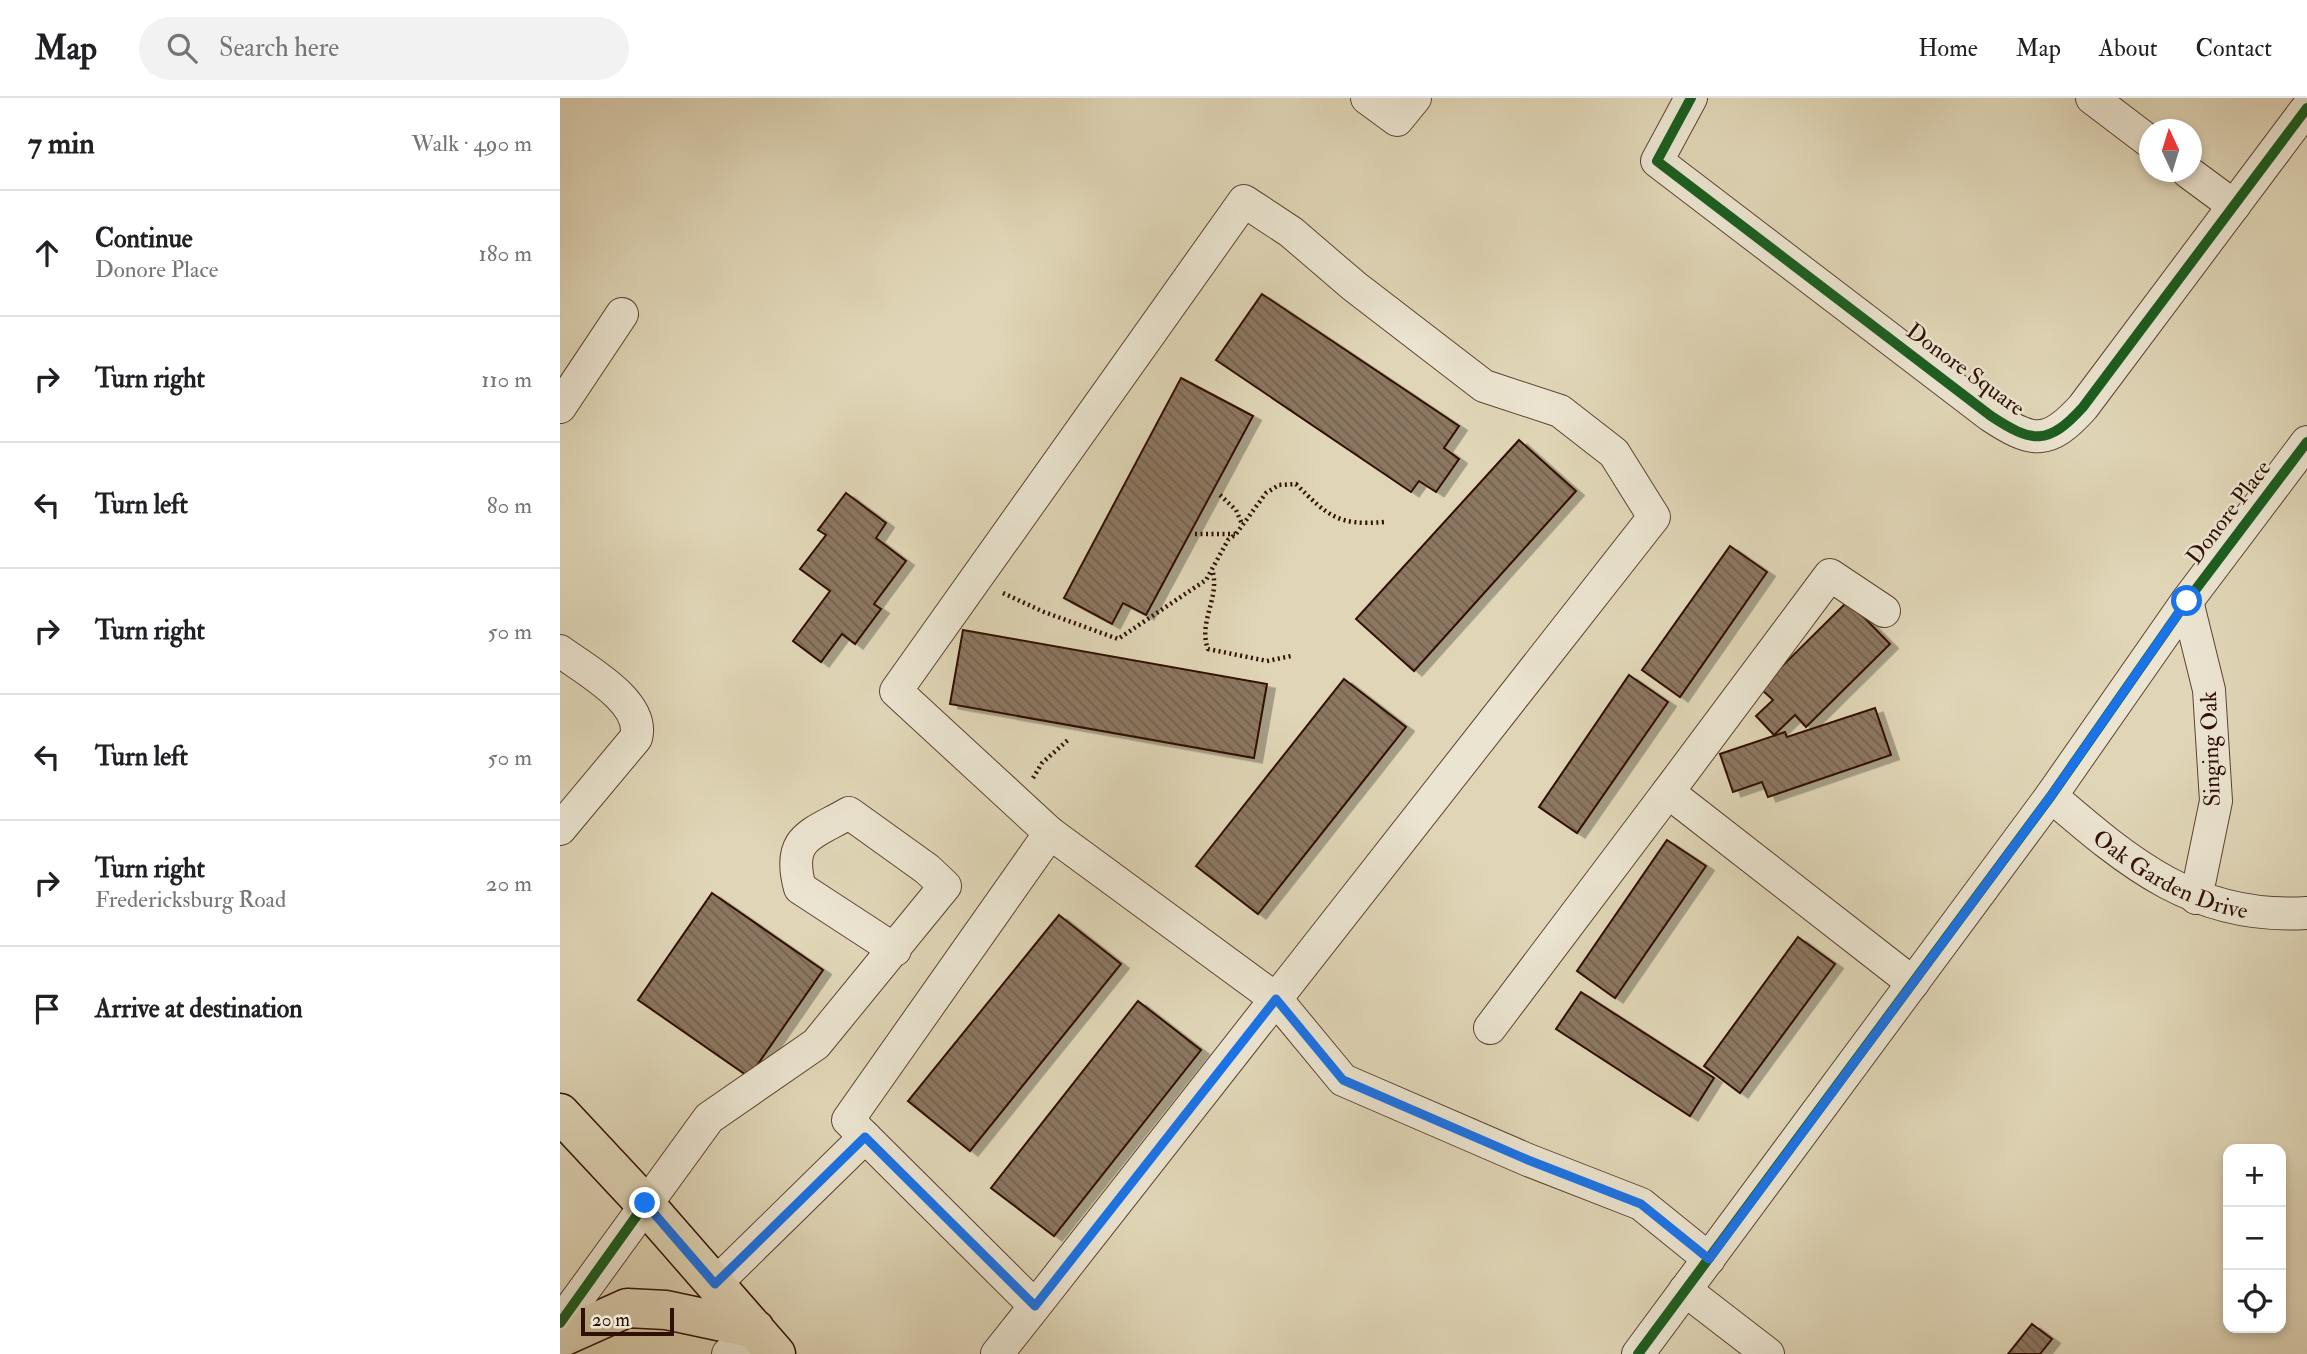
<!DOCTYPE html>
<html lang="en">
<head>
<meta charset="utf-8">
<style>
  body { margin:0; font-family:"IM FELL Double Pica",serif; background:#f2f2f2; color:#202124 }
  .controls { position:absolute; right:21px; bottom:21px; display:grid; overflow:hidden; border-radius:14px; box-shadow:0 4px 10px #0003 }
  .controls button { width:63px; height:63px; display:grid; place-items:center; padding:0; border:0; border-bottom:2px solid #e0e0e0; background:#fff; color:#202124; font:35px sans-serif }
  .compass { position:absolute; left:1579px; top:21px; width:63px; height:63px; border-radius:50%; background:#fff; box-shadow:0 4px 10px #0003; rotate:356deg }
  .scale { position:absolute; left:21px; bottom:18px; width:93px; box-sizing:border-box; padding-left:7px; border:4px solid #311004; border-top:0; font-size:19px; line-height:24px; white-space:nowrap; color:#311004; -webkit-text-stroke:5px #ebe4d0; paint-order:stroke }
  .stop { position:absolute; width:21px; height:21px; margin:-16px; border:5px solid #1a73e8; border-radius:50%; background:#fff }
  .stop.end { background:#1a73e8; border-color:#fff; box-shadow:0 2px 7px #0008 }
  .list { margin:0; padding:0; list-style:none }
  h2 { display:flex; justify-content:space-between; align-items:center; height:91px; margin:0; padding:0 28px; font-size:30px }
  h2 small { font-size:23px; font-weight:400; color:#757577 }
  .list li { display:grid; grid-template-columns:46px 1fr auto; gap:21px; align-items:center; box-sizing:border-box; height:126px; padding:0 28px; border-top:2px solid #e0e0e0 }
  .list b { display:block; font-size:26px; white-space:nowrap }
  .list p { margin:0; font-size:23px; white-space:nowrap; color:#757577 }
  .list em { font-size:23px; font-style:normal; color:#757577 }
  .icon { flex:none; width:38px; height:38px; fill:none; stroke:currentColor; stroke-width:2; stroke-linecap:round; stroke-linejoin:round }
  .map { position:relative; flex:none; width:1747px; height:1256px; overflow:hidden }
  header { display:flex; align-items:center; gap:42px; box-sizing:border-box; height:98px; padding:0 35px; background:#fff; border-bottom:2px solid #e0e0e0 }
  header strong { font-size:33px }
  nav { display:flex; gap:38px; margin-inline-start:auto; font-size:24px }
  .search { width:490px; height:63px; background:#f2f2f2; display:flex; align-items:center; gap:18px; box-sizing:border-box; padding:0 24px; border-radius:38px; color:#757577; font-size:26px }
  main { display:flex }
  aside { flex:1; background:#fff }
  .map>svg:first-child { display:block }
</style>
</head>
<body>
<header>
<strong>Map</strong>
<div class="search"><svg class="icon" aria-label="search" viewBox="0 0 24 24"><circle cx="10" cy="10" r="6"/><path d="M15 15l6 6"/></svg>Search here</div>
<nav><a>Home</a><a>Map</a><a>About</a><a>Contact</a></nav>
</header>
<main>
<aside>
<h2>7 min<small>Walk · 490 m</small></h2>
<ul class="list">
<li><svg class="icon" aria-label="ahead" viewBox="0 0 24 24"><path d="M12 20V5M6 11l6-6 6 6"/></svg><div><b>Continue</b><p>Donore Place</p></div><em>180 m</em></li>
<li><svg class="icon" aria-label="right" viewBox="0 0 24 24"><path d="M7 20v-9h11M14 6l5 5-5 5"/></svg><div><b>Turn right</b></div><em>110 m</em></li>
<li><svg class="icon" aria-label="left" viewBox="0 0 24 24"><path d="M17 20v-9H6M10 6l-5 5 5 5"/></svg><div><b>Turn left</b></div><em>80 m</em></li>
<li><svg class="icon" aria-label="right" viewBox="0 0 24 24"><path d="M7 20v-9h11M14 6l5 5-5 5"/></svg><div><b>Turn right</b></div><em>50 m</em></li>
<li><svg class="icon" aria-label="left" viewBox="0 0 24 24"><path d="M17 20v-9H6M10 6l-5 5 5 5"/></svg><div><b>Turn left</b></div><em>50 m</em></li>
<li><svg class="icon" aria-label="right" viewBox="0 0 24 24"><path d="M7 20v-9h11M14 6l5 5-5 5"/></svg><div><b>Turn right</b><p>Fredericksburg Road</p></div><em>20 m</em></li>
<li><svg class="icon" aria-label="arrive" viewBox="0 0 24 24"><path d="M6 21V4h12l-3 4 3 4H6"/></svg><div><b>Arrive at destination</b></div></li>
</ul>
</aside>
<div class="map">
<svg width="1747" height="1256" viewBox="0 0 1747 1256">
  <defs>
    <pattern id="building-back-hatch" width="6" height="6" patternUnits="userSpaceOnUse" patternTransform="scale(1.75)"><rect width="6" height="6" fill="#8c7761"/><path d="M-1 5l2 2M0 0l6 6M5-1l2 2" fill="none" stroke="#73604e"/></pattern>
    <filter id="shadow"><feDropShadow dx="8" dy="4.5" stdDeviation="0" flood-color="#0004"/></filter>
  </defs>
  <rect width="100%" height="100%" fill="#e0d6b7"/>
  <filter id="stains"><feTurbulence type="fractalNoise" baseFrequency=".00286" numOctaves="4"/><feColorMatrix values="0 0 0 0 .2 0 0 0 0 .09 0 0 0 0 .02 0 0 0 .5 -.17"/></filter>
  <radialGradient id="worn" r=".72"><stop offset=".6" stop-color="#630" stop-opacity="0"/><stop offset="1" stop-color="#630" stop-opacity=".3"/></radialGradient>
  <path fill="url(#building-back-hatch)" stroke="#311004" stroke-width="2" filter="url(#shadow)" d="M702,196L899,328L884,350L899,361L876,394L859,383L851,394L656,262Z
    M621,280L693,318L586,517L563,505L552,526L504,500Z
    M959,342L1016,393L854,573L796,521Z
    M286,395L326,425L316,440L346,463L314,506L321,511L295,546L282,536L261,564L233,543L270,493L240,471L266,437L258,432Z
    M1170,448L1207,474L1120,599L1082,572Z
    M1288,503L1330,546L1246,629L1235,617L1214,637L1196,618L1213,602L1200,590Z
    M403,532L707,586L694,660L390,606Z
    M1069,577L1108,604L1017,735L979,709Z
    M784,581L846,629L698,816L636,768Z
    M1315,610L1331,657L1208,699L1202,684L1173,694L1160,656L1225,634L1227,639Z
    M1107,742L1146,768L1055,900L1017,873Z
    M152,795L263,872L189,979L78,902Z
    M499,817L561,866L410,1053L348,1003Z
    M1238,839L1275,866L1180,995L1144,968Z
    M1021,894L1154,980L1130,1018L996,931Z
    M578,903L641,952L494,1138L431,1090Z
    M1472,1226L1492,1241L1480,1256H1448Z"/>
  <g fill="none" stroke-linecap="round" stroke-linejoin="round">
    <g stroke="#5d4231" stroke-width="34">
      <g id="minor">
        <path d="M807,0L837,22L855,0"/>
        <path d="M1131,0L1097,63L1431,318C1472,345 1488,348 1523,309L1747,10"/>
        <path d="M1532,0L1590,44"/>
        <path d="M1628,74L1674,108"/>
        <path d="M0,309L62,216"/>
        <path d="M1627,503L1649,592L1656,703L1636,800"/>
        <path d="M1324,513L1270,477L1108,694L1353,885"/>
        <path d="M0,553C24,571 86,604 76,640L0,731"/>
        <path id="s1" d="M1491,698C1570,766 1636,822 1747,815"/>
        <path d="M490,735L716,901L783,982L968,1062L1081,1106L1149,1161"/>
        <path d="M930,930L1108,694"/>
        <path d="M155,1186L305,1039"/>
        <path d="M1125,1192L1208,1256"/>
        <path d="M0,1225L149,1020L256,946L385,788L367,771L289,715C251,737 226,739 240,790L335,852"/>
        <path d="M168,1256L195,1231"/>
        <path d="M437,1256L475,1208L1094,419L1054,355L1000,313L924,288L794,188L731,134L684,103L336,593L490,735L288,1022L475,1208"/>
        <path d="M1078,1256L1491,698L1627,503L1747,344"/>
      </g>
    </g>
    <g stroke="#311004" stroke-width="41">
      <path id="major" d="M0,1015L85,1106L216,1256
        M0,1240L67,1210L106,1212L195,1231"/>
    </g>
    <path stroke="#311004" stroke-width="4.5" stroke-dasharray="2 3.5" stroke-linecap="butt" d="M660,397L676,412L682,426
      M635,436H675
      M653,475C659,501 638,525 648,551L707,563L731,558
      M443,495L484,514L558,541L646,482L668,442L676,436L706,395L719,387L736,386C768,418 778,428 824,424
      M473,680L482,665L509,641"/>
    <use href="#minor" stroke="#ebe4d0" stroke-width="32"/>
    <use href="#major" stroke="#e0d6b7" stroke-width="38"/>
    <g stroke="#ebe4d0" stroke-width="15">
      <path id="cycleway" d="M1131,0L1097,63L1431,318C1472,345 1488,348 1523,309L1747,10
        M0,1225L85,1106
        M1078,1256L1491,698L1627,503L1747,344"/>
    </g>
    <use href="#cycleway" stroke="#1b5e20" stroke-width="10"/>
  </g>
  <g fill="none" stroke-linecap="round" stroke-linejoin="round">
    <path stroke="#1a73e8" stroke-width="9" d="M85,1105L155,1186L305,1039L475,1208L716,901L783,982L968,1062L1081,1106L1149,1161L1491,698L1627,503"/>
  </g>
  <g text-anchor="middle" stroke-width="5" stroke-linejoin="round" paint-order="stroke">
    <g font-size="23" fill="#311004" stroke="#ebe4d0">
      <text transform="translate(1406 271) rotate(36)" y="8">Donore Square</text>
      <text transform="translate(1668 414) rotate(-53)" y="8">Donore Place</text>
      <text transform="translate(1650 651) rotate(-92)" y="8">Singing Oak</text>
      <text dy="8" stroke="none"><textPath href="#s1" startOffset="145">Oak Garden Drive</textPath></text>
    </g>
  </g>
  <rect width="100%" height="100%" filter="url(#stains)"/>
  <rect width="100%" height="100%" fill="url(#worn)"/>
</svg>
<div class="controls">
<button>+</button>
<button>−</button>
<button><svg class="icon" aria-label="locate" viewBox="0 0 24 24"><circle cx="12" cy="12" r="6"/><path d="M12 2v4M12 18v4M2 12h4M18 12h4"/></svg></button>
</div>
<svg class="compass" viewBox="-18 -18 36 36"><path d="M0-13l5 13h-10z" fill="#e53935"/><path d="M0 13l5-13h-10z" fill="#757577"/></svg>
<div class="scale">20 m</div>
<div class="stop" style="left:1627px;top:503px"></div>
<div class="stop end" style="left:85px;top:1105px"></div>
</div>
</main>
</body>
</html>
